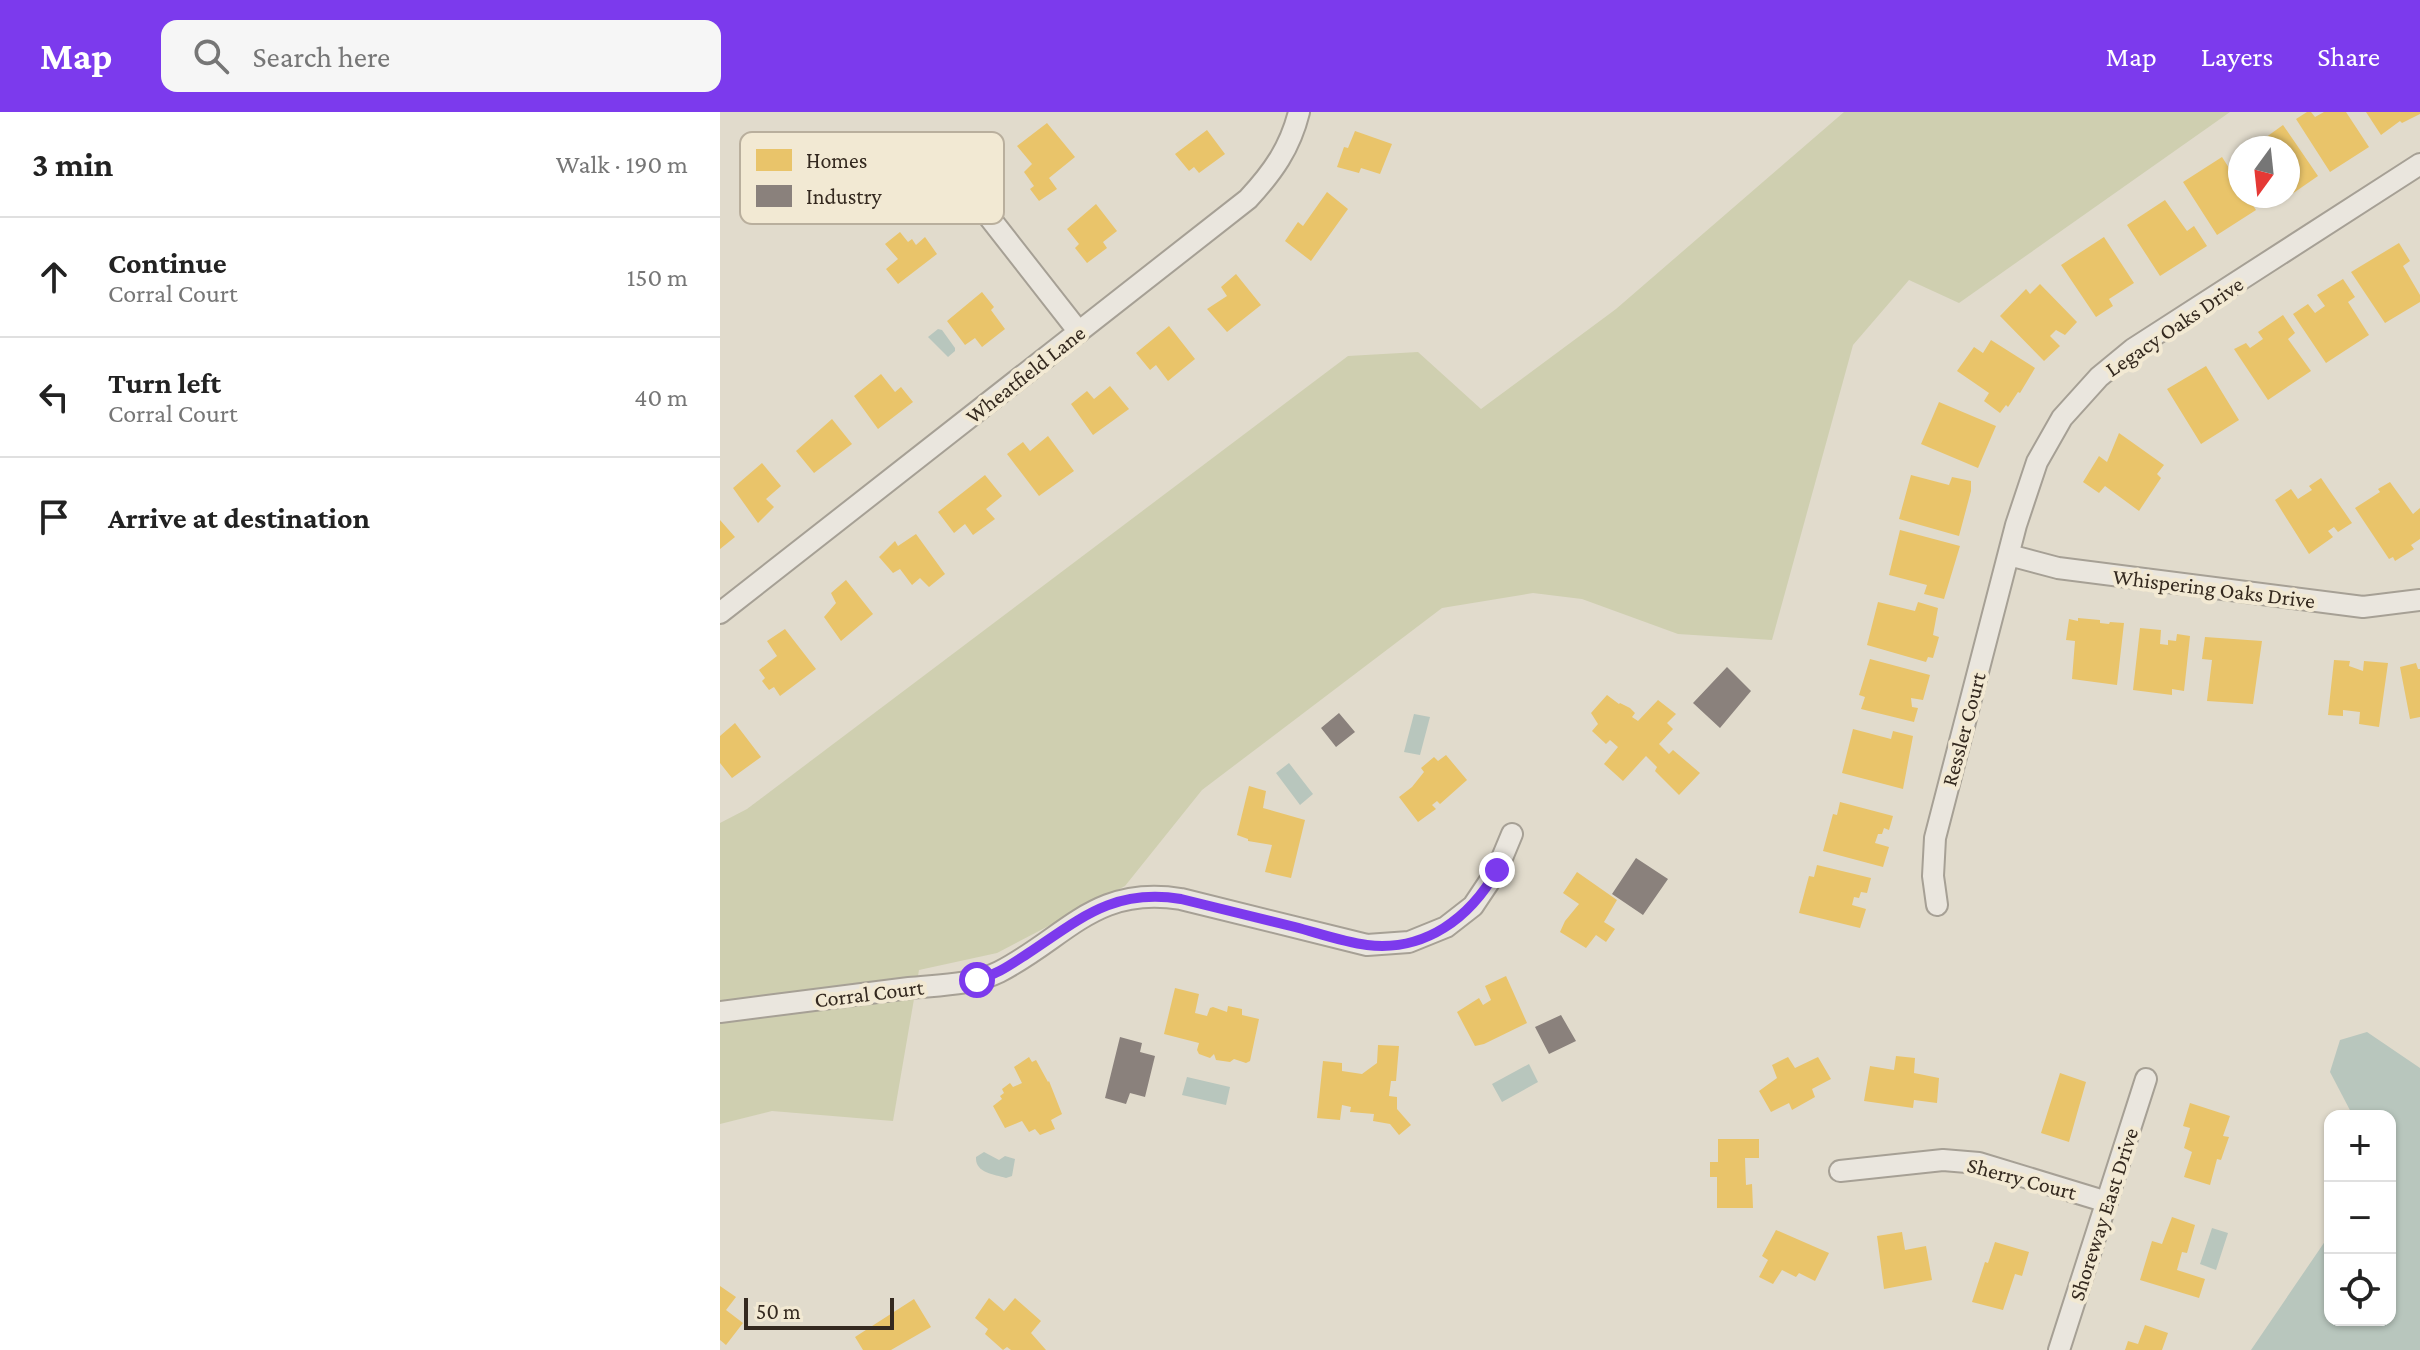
<!DOCTYPE html>
<html lang="en">
<head>
<meta charset="utf-8">
<style>
  body { margin:0; font-family:"Crimson Pro",serif; background:#f6f6f6; color:#222 }
  .controls { position:absolute; right:24px; bottom:24px; display:grid; overflow:hidden; border-radius:16px; box-shadow:0 2px 6px #0004 }
  .controls button { width:72px; height:72px; display:grid; place-items:center; padding:0; border:0; border-bottom:2px solid #e0e0e0; background:#fff; color:#222; font:40px sans-serif }
  .compass { position:absolute; left:1508px; top:24px; width:72px; height:72px; border-radius:50%; background:#fff; box-shadow:0 2px 6px #0004; rotate:195deg }
  .scale { position:absolute; left:24px; bottom:20px; width:150px; box-sizing:border-box; padding-left:8px; border:4px solid #34291f; border-top:0; font-size:22px; line-height:28px; white-space:nowrap; color:#34291f; -webkit-text-stroke:6px #f2e9d3; paint-order:stroke }
  .stop { position:absolute; width:24px; height:24px; margin:-18px; border:6px solid #7c3aed; border-radius:50%; background:#fff }
  .stop.end { background:#7c3aed; border-color:#fff; box-shadow:0 2px 8px #0008 }
  .list { margin:0; padding:0; list-style:none }
  h2 { display:flex; justify-content:space-between; align-items:center; height:104px; margin:0; padding:0 32px; font-size:34px }
  h2 small { font-size:26px; font-weight:400; color:#767676 }
  .list li { display:grid; grid-template-columns:52px 1fr auto; gap:24px; align-items:center; box-sizing:border-box; height:120px; padding:0 32px; border-top:2px solid #e0e0e0 }
  .list b { display:block; font-size:30px; white-space:nowrap }
  .list p { margin:0; font-size:26px; white-space:nowrap; color:#767676 }
  .list em { font-size:26px; font-style:normal; color:#767676 }
  .icon { flex:none; width:44px; height:44px; fill:none; stroke:currentColor; stroke-width:2; stroke-linecap:round; stroke-linejoin:round }
  .map { position:relative; flex:none; width:1700px; height:1238px; overflow:hidden }
  header { display:flex; align-items:center; gap:48px; box-sizing:border-box; height:112px; padding:0 40px; background:#7c3aed; color:#fff }
  header strong { font-size:38px }
  nav { display:flex; gap:44px; margin-inline-start:auto; font-size:28px }
  .search { width:560px; height:72px; background:#f6f6f6; display:flex; align-items:center; gap:20px; box-sizing:border-box; padding:0 28px; border-radius:16px; color:#767676; font-size:30px }
  main { display:flex }
  aside { flex:1; background:#fff }
  .map>svg:first-child { display:block }
</style>
</head>
<body>
<header>
<strong>Map</strong>
<div class="search"><svg class="icon" aria-label="search" viewBox="0 0 24 24"><circle cx="10" cy="10" r="6"/><path d="M15 15l6 6"/></svg>Search here</div>
<nav><a>Map</a><a>Layers</a><a>Share</a></nav>
</header>
<main>
<aside>
<h2>3 min<small>Walk · 190 m</small></h2>
<ul class="list">
<li><svg class="icon" aria-label="ahead" viewBox="0 0 24 24"><path d="M12 20V5M6 11l6-6 6 6"/></svg><div><b>Continue</b><p>Corral Court</p></div><em>150 m</em></li>
<li><svg class="icon" aria-label="left" viewBox="0 0 24 24"><path d="M17 20v-9H6M10 6l-5 5 5 5"/></svg><div><b>Turn left</b><p>Corral Court</p></div><em>40 m</em></li>
<li><svg class="icon" aria-label="arrive" viewBox="0 0 24 24"><path d="M6 21V4h12l-3 4 3 4H6"/></svg><div><b>Arrive at destination</b></div></li>
</ul>
</aside>
<div class="map">
<svg width="1700" height="1238" viewBox="0 0 1700 1238">
  <rect width="100%" height="100%" fill="#e1dbcc"/>
  <path fill="#cfcfb0" d="M1124,0H1510L1239,191L1189,168L1133,233L1052,528L958,522L862,487L813,481L722,496L482,678L405,774L277,841L199,858L173,1009L52,999L0,1012V711L27,697L628,244L698,240L761,297L896,197Z"/>
  <path fill="#b8c6bd" d="M218,217L222,218L235,236V239L228,245L208,225Z
    M694,602L710,605L700,643L684,640Z
    M569,651L593,682L580,693L556,661Z
    M1647,920L1700,956V1238H1531L1610,1122V1208H1670V1004H1633L1610,960L1620,928Z
    M809,952L818,970L782,990L772,972Z
    M467,965L510,975L506,993L462,983Z
    M264,1040L279,1048L285,1044L295,1047L292,1064L286,1066C274,1062 255,1061 256,1045Z
    M1492,1116L1508,1121L1496,1158L1480,1152Z"/>
  <path fill="#e9c46a" d="M1587,0H1591L1595,5L1604,0H1626L1649,35L1610,60L1576,7Z
    M1646,0H1700V2L1682,11L1680,9L1661,23Z
    M327,11L355,45L329,66L337,77L319,89L310,77L314,74L304,60L312,52L297,34Z
    M1563,13L1598,64L1572,82L1568,80V36H1531Z
    M487,18L505,42L479,61L474,55L469,59L455,42Z
    M635,19L672,32L660,62L641,56L639,61L617,55L624,35L628,36Z
    M1502,45L1520,73V84H1527L1536,98L1497,123L1463,70Z
    M607,80L628,97L591,149L565,129L578,110L583,114Z
    M1445,88L1467,119L1474,114L1487,134L1440,164L1407,113Z
    M376,92L397,119L383,130L387,136L367,151L355,136L359,132L347,117Z
    M180,120L188,130L192,127L196,133L205,125L217,142L178,172L166,157L178,147L165,132Z
    M1384,125L1414,171L1389,187L1393,194L1376,205L1341,153Z
    M1679,131L1690,149L1683,154L1700,183V190L1665,211L1631,160Z
    M516,162L541,193L507,220L487,197L507,184L501,175Z
    M1623,167L1635,185L1628,190L1649,223L1606,251L1573,202L1588,192L1595,201L1605,194L1597,183Z
    M1320,172L1357,210L1345,223L1336,218L1330,224L1340,234L1324,249L1280,204L1306,177L1310,182Z
    M262,180L274,195L271,198L285,217L262,235L255,226L245,233L227,209Z
    M1563,203L1575,221L1568,227L1591,259L1548,288L1514,237L1526,231L1530,236L1543,227L1538,220Z
    M449,214L475,247L448,269L436,253L430,258L416,241Z
    M1271,228L1315,256L1300,281L1298,280L1288,295L1286,293L1280,301L1264,289L1269,281L1237,259L1254,235L1263,241Z
    M1486,254L1519,308L1481,332L1447,277Z
    M161,262L175,280L181,275L193,290L158,317L134,284Z
    M390,274L409,297L373,323L351,292L367,279L374,287Z
    M1219,290L1276,314L1258,356L1201,332Z
    M112,307L132,332L94,361L76,339Z
    M1399,321L1444,353L1437,362L1441,366L1419,399L1385,374L1379,381L1363,370L1379,344L1387,350Z
    M328,324L354,359L319,384L287,342L303,330L310,339Z
    M42,351L61,374L46,387L54,395L38,411L13,376Z
    M265,363L282,384L266,397L275,407L253,423L245,412L234,421L218,400Z
    M1191,363L1229,373L1232,365L1251,369V379L1239,424L1179,407Z
    M1601,366L1632,411L1618,420L1614,415L1608,419L1613,425L1589,442L1555,388L1571,377L1578,387L1592,378L1589,374Z
    M1670,370L1693,402L1700,396V427L1691,433L1694,437L1675,449L1673,445L1669,447L1635,396L1660,380L1658,377Z
    M0,408L15,425L0,437Z
    M1180,418L1240,434L1224,487L1204,482L1207,473L1169,463Z
    M196,422L225,462L209,475L200,466L192,473L180,457L173,461L159,445L175,429L178,434Z
    M126,468L153,502L121,529L104,505L116,491L111,481Z
    M1158,490L1195,499L1198,490L1218,496L1213,523L1219,525L1213,546L1208,545L1206,550L1147,533Z
    M1358,506L1380,508V511L1389,512L1390,510L1404,511L1397,573L1352,567L1355,529L1346,528L1349,507L1358,509Z
    M1420,516L1441,518L1440,532L1448,533V528L1456,529L1457,522L1470,524L1464,579L1452,577V583L1413,578Z
    M65,517L96,557L60,584L54,575L49,578L42,569L45,566L39,558L57,544L47,529Z
    M1485,525L1542,529L1533,592L1487,589L1492,548L1482,547Z
    M1150,547L1210,563L1203,588L1191,586L1192,595L1198,596L1194,610L1141,597L1145,585L1139,583Z
    M1614,548L1630,549L1629,554L1643,559L1644,549L1668,551L1659,615L1639,612L1640,600L1623,598V604L1608,603Z
    M1696,551L1698,557H1700V605L1690,607L1680,555Z
    M887,583L899,592L900,591L910,596L915,601L912,605L918,609L938,588L956,602L947,611L953,617L939,632L949,642L953,638L980,661L959,683L935,659L937,655L926,644L903,669L884,652L898,635L890,628L886,632L872,619L878,612L871,601Z
    M15,611L41,645L12,666L0,651V624Z
    M1133,617L1171,627L1173,619L1193,624L1183,677L1122,661Z
    M726,643L747,668L720,692L717,689L712,693L716,697L698,710L679,685L692,675L704,660L701,656L714,645L718,649Z
    M529,674L546,679L543,696L585,708L571,766L545,760L552,733L528,729V727L517,723Z
    M1120,690L1173,704L1169,718L1164,716L1162,722H1158L1155,731L1169,735L1163,755L1103,739L1113,702L1117,703Z
    M1097,753L1151,766L1147,781L1141,780L1139,786L1134,785L1132,793L1146,797L1140,816L1079,801L1089,764L1094,765Z
    M857,760L897,788L884,810L895,817L886,830L876,823L866,836L840,820L845,809L859,792L843,781Z
    M786,864L807,911L764,932L755,934L737,900L759,886L763,893L771,888L765,874Z
    M455,876L479,882L475,901L487,904L490,896L493,895L507,900L508,894L522,897V903L539,907L530,949L526,951L514,947L510,950L496,948L494,942L490,946L479,942L477,938L479,931L444,922Z
    M658,933L679,934L676,969H671L669,984L677,985V997L691,1013L679,1023L670,1012L653,1009L654,1002L630,1000L631,995L622,993L620,1008L597,1006L603,949L622,951V959L642,962L657,951Z
    M1176,944L1195,946L1194,961L1219,966L1217,991L1194,988L1193,996L1144,989L1150,954L1174,958Z
    M309,945L312,950L316,948L328,970L329,969L342,1002L331,1008L335,1017L320,1023L315,1017L309,1020L302,1009L285,1016L273,994L282,987L280,984L284,981L282,977L290,971L293,975L302,971L294,955Z
    M1068,945L1075,956L1098,945L1111,967L1092,977L1095,985L1072,998L1069,991L1051,1000L1039,979L1057,966L1052,953Z
    M1340,961L1366,970L1349,1030L1321,1021Z
    M1470,991L1510,1004L1503,1024L1509,1025L1501,1048L1497,1047L1490,1073L1464,1065L1472,1040L1464,1036L1470,1016L1463,1014Z
    M998,1027H1039V1046H1025L1026,1073L1032,1072L1033,1096H997V1065H990V1050H998Z
    M1452,1105L1475,1113L1467,1141L1462,1140L1457,1158L1485,1167L1479,1186L1420,1168L1432,1129L1442,1132Z
    M1056,1118L1109,1141L1095,1169L1079,1161L1076,1165L1062,1158L1053,1172L1039,1165L1048,1148L1042,1144Z
    M1182,1120L1185,1138L1206,1134L1212,1168L1164,1177L1157,1124Z
    M1275,1130L1309,1140L1302,1164L1295,1162L1283,1198L1252,1190L1265,1150L1268,1151Z
    M0,1174L16,1185L6,1198L23,1211L6,1233L0,1228Z
    M269,1186L284,1199L295,1186L321,1209L311,1221L326,1238H291L287,1235L283,1238L265,1222L268,1217L255,1206Z
    M194,1187L211,1215L171,1238H143L135,1225Z
    M1425,1213L1448,1221L1442,1238H1405L1408,1229L1418,1232Z"/>
  <path fill="#8a817c" d="M1007,555L1031,579L1000,616L973,591Z
    M619,601L635,620L616,635L601,616Z
    M916,746L948,767L923,803L892,782Z
    M841,903L856,929L829,942L815,915Z
    M400,925L422,931L420,940L435,944L425,985L410,981L406,992L385,986Z"/>
  <g fill="none" stroke-linecap="round" stroke-linejoin="round">
    <g stroke="#a6a095" stroke-width="24">
      <path id="street" d="M226,50L359,220
        M1289,443L1338,456L1643,495L1700,488
        M0,501L528,87C553,60 570,36 579,0
        M1217,793L1213,764L1215,726L1296,413L1317,350L1342,306L1379,265L1413,237L1700,52
        M0,900C63,892 126,884 189,876C218,873 253,873 279,860C347,825 375,773 461,787L647,833L689,830L726,815L753,794L777,758L792,722
        M1120,1059L1223,1048L1259,1051L1387,1090
        M1339,1238L1426,967"/>
    </g>
    <use href="#street" stroke="#eae6de" stroke-width="20"/>
  </g>
  <g fill="none" stroke-linecap="round" stroke-linejoin="round">
    <path stroke="#7c3aed" stroke-width="10" d="M257,868C276,863 290,853 307,842C360,807 393,776 461,787C499,796 537,806 575,815C598,821 623,830 647,833C705,840 750,806 777,758"/>
  </g>
  <g text-anchor="middle" stroke-width="8" stroke-linejoin="round" paint-order="stroke">
    <g font-size="22" fill="#34291f" stroke="#f2e9d3">
      <text transform="translate(1454 214) rotate(-34)" y="8">Legacy Oaks Drive</text>
      <text transform="translate(305 262) rotate(-38)" y="8">Wheatfield Lane</text>
      <text transform="translate(1494 476) rotate(7)" y="8">Whispering Oaks Drive</text>
      <text transform="translate(1243 617) rotate(-75)" y="8">Ressler Court</text>
      <text transform="translate(149 881) rotate(-7)" y="8">Corral Court</text>
      <text transform="translate(1302 1066) rotate(15)" y="8">Sherry Court</text>
      <text transform="translate(1383 1102) rotate(-72)" y="8">Shoreway East Drive</text>
    </g>
  </g>
  <rect x="20" y="20" width="264" height="92" rx="12" fill="#f2e9d3" stroke="#b9af9d" stroke-width="2"/>
  <rect x="36" y="37" width="36" height="22" fill="#e9c46a"/>
  <rect x="36" y="73" width="36" height="22" fill="#8a817c"/>
  <g font-size="22" fill="#34291f">
    <text x="86" y="56">Homes</text>
    <text x="86" y="92">Industry</text>
  </g>
</svg>
<div class="controls">
<button>+</button>
<button>−</button>
<button><svg class="icon" aria-label="locate" viewBox="0 0 24 24"><circle cx="12" cy="12" r="6"/><path d="M12 2v4M12 18v4M2 12h4M18 12h4"/></svg></button>
</div>
<svg class="compass" viewBox="-18 -18 36 36"><path d="M0-13l5 13h-10z" fill="#e53935"/><path d="M0 13l5-13h-10z" fill="#767676"/></svg>
<div class="scale">50 m</div>
<div class="stop" style="left:257px;top:868px"></div>
<div class="stop end" style="left:777px;top:758px"></div>
</div>
</main>
</body>
</html>
